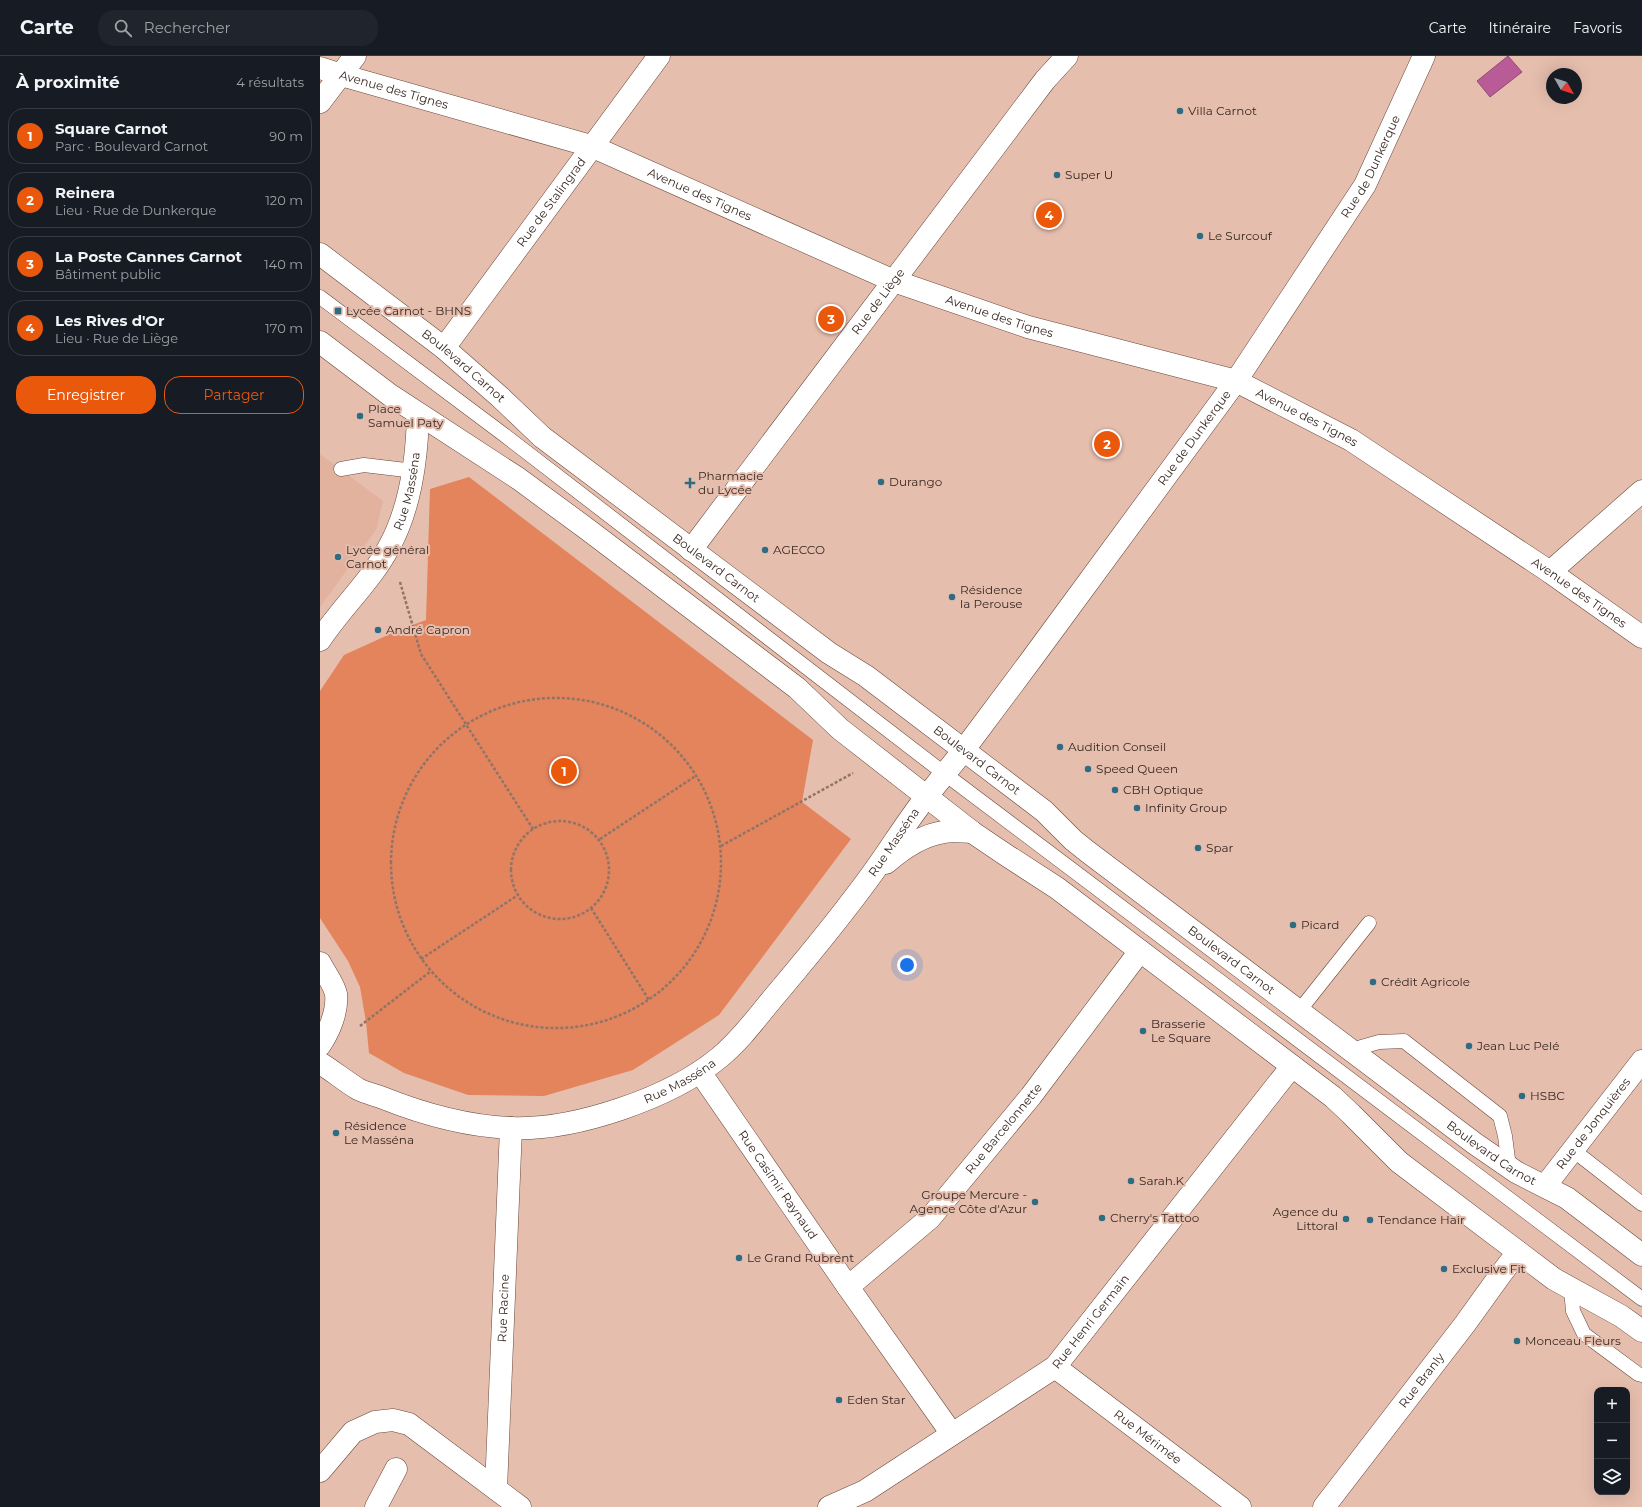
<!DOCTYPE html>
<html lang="fr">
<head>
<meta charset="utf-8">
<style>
  body { margin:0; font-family:Montserrat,sans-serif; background:#20242c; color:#f1f3f6 }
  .controls { position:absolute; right:12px; bottom:12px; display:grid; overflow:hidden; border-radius:8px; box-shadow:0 4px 16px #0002 }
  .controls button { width:36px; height:36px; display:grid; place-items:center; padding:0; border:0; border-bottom:1px solid #363941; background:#171b24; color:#f1f3f6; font:20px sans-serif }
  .compass { position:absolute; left:1226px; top:12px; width:36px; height:36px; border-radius:50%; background:#171b24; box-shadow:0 4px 16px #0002; rotate:129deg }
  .you { position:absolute; left:587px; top:909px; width:14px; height:14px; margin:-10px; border:3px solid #fff; border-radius:50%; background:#1a73e8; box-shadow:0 0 0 6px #1a73e833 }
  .badge { display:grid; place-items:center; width:26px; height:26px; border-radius:50%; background:#ea580c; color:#fff; font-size:13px; font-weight:700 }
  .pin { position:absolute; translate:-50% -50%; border:2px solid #fff; box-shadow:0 1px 4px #0006 }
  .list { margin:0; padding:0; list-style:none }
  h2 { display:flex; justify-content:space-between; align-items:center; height:52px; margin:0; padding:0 16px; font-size:17px }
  h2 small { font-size:13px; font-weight:400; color:#9ea1a6 }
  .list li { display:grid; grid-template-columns:26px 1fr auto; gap:12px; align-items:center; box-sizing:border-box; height:56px; margin:0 8px 8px; padding:0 8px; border:1px solid #363941; border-radius:16px }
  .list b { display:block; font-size:15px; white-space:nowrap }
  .list p { margin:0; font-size:13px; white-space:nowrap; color:#9ea1a6 }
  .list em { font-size:13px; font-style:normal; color:#9ea1a6 }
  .actions { display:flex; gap:8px; padding:12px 16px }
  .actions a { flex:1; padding:9px 0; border:1px solid #ea580c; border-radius:16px; text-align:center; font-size:14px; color:#ea580c }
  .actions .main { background:#ea580c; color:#fff }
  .icon { flex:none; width:22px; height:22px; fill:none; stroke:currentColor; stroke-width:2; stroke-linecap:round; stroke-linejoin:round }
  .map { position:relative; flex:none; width:1322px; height:1451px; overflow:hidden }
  header { display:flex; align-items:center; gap:24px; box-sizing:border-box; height:56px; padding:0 20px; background:#171b24; border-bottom:1px solid #363941 }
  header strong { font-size:19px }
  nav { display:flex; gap:22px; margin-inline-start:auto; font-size:14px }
  .search { width:280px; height:36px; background:#20242c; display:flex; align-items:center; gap:10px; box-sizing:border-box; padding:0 14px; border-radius:16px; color:#9ea1a6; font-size:15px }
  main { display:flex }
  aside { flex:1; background:#171b24 }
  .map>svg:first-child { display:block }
</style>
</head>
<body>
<header>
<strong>Carte</strong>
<div class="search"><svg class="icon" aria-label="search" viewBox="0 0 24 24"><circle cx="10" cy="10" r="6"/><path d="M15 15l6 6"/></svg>Rechercher</div>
<nav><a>Carte</a><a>Itinéraire</a><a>Favoris</a></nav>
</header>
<main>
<aside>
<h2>À proximité<small>4 résultats</small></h2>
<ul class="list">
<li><span class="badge">1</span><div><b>Square Carnot</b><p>Parc · Boulevard Carnot</p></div><em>90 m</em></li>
<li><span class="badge">2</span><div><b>Reinera</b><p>Lieu · Rue de Dunkerque</p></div><em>120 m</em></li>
<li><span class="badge">3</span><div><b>La Poste Cannes Carnot</b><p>Bâtiment public</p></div><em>140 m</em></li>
<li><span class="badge">4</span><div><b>Les Rives d'Or</b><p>Lieu · Rue de Liège</p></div><em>170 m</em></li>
</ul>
<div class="actions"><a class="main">Enregistrer</a><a>Partager</a></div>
</aside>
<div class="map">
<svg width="1322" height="1451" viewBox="0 0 1322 1451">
  <rect width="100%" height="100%" fill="#e6beae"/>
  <path fill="#e2b29f" d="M0,398L63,445L56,474L0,551Z"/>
  <path fill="#e3845c" d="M149,421L493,684L482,746L531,783L399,959L313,1014L224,1040L148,1039L84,1017L49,997L46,966L40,931L28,905L0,862V635L24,599L79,574L106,564L110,433Z"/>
  <path fill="#b95b97" stroke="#924c74" d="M1188,0L1202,16L1170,41L1157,25Z"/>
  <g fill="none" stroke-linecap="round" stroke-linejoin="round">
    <g stroke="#69473a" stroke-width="15">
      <path id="service" d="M0,241L183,378L625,718L1322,1243
        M21,413L44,409L94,415
        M979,955L1049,867
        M1031,994L1059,986L1084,985L1180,1060L1185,1080L1189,1111
        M1253,1094L1322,1148
        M1251,1233L1253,1255L1264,1278L1318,1318L1322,1319"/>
    </g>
    <g stroke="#69473a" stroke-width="23">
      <g id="minor">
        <path id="s1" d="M0,12L21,19L271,90L574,225L708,271L916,325L1031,384L1230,516L1322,581"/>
        <path d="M0,46L35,0"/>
        <path id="s2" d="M124,292L339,0"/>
        <path id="s3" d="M371,494L725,24L747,0"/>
        <path d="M1230,516L1322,435"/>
        <path id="s4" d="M607,740L643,695L711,604L916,325L1045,129L1104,0"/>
        <path id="s5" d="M380,1016L528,1231L632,1378"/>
        <path id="s6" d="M1225,1130L1322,1005"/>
        <path id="s7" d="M528,1231L610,1162L711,1040L820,895"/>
        <path id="s8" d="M735,1311L920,1451"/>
        <path d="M0,1415L33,1376L55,1366L73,1364L89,1368L200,1451"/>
        <path id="s9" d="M176,1433L191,1072"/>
        <path d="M56,1451L76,1413"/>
        <path id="s10" d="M509,1451L545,1435L735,1311L972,1010"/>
        <path id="s11" d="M1004,1451L1145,1268L1181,1218L1198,1196"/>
      </g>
    </g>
    <g stroke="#69473a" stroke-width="23">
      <g id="secondary">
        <path id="s12" d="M0,584C21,552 51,525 69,491C91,451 97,403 98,358"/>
        <path d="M566,807C582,793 602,779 624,776C633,774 643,776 652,776"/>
        <path d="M0,907C5,917 14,928 16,938C18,955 9,976 0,989"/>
        <path id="s13" d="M0,1007C13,1015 25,1025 38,1033C46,1037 55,1039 63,1042C103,1058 147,1070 190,1072C254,1075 351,1042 400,1001C423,982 440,957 459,935C491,897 523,858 552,818C571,792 587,765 607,740"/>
      </g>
    </g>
    <g stroke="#69473a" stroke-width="23">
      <g id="primary">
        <path id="s14" d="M0,198L124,292L180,341L222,381L509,597L546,620L724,755L753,784L768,796L1154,1087L1196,1116L1247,1142L1322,1199"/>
        <path d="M0,286L70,339L199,423L267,473L477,632L520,673L652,776L686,799L737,832L1013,1041L1031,1058L1079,1106L1234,1223L1301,1260L1322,1275"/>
      </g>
    </g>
    <path stroke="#8f7468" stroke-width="2.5" stroke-dasharray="3 2" stroke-linecap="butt" d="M80,526L101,598L213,773
      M71 807a165 165 0 1 1 330 0a165 165 0 1 1-330 0Z
      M191 814a49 49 0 1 1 98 0a49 49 0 1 1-98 0Z
      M280,783L377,719
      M401,790L533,717
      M271,852L329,944
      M101,903L198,839
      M40,970L111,915"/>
    <use href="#service" stroke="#fff" stroke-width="14"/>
    <use href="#minor" stroke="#fff" stroke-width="22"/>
    <use href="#secondary" stroke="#fff" stroke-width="22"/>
    <use href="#primary" stroke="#fff" stroke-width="22"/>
  </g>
  <g fill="#2d6c82" stroke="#e6beae" stroke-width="1.5">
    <circle cx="860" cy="55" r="4"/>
    <circle cx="737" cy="119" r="4"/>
    <circle cx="880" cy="180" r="4"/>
    <rect x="14" y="251" width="8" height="8" rx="2"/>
    <circle cx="40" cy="360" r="4"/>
    <circle cx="561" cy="426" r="4"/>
    <path d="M368 421h4v4h4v4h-4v4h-4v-4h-4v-4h4z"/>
    <circle cx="445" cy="494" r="4"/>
    <circle cx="18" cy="501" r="4"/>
    <circle cx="632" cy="541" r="4"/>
    <circle cx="58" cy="574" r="4"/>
    <circle cx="740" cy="691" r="4"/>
    <circle cx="768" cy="713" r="4"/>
    <circle cx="795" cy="734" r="4"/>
    <circle cx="817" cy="752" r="4"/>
    <circle cx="878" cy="792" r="4"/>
    <circle cx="973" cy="869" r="4"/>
    <circle cx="1053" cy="926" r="4"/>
    <circle cx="823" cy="975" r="4"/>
    <circle cx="1149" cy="990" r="4"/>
    <circle cx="1202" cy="1040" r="4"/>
    <circle cx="16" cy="1077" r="4"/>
    <circle cx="811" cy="1125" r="4"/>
    <circle cx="715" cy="1146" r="4"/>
    <circle cx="782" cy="1162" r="4"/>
    <circle cx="1026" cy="1163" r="4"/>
    <circle cx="1050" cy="1164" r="4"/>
    <circle cx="419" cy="1202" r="4"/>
    <circle cx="1124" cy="1213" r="4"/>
    <circle cx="1197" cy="1285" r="4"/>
    <circle cx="519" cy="1344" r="4"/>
  </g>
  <g text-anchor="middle" stroke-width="4" stroke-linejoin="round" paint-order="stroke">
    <g font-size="12" fill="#372822" stroke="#e6beae">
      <text dy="4" stroke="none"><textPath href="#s1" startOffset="77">Avenue des Tignes</textPath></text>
      <text dy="4" stroke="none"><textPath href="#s4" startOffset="771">Rue de Dunkerque</textPath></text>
      <text dy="4" stroke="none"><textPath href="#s1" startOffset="401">Avenue des Tignes</textPath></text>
      <text dy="4" stroke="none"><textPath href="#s2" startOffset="181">Rue de Stalingrad</textPath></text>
      <text dy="4" stroke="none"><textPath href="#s3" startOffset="311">Rue de Liège</textPath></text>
      <text dy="4" stroke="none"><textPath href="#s1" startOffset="725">Avenue des Tignes</textPath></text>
      <text dy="4" stroke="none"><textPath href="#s14" startOffset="182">Boulevard Carnot</textPath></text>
      <text dy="4" stroke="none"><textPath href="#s1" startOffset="1050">Avenue des Tignes</textPath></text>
      <text dy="4" stroke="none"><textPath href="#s4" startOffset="447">Rue de Dunkerque</textPath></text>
      <text dy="4" stroke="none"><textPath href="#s12" startOffset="175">Rue Masséna</textPath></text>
      <text dy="4" stroke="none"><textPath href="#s14" startOffset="506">Boulevard Carnot</textPath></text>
      <text dy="4" stroke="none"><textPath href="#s1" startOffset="1374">Avenue des Tignes</textPath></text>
      <text dy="4" stroke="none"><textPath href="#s14" startOffset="830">Boulevard Carnot</textPath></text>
      <text dy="4" stroke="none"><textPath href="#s13" startOffset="706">Rue Masséna</textPath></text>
      <text dy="4" stroke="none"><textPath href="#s14" startOffset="1154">Boulevard Carnot</textPath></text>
      <text dy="4" stroke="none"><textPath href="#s13" startOffset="382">Rue Masséna</textPath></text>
      <text dy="4" stroke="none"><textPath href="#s6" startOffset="79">Rue de Jonquières</textPath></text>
      <text dy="4" stroke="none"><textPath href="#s7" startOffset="223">Rue Barcelonnette</textPath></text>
      <text dy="4" stroke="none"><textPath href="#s14" startOffset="1478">Boulevard Carnot</textPath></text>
      <text dy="4" stroke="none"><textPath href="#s5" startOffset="137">Rue Casimir Raynaud</textPath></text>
      <text dy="4" stroke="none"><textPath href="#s9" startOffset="181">Rue Racine</textPath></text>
      <text dy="4" stroke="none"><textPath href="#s10" startOffset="324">Rue Henri Germain</textPath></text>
      <text dy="4" stroke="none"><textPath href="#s11" startOffset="160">Rue Branly</textPath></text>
      <text dy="4" stroke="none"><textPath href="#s8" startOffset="116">Rue Mérimée</textPath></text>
    </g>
    <g font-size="12" fill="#372822" stroke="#e6beae" text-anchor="start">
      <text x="868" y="59">Villa Carnot</text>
      <text x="745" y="123">Super U</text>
      <text x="888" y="184">Le Surcouf</text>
      <text x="26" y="259">Lycée Carnot - BHNS</text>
      <text x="48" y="357">Place<tspan x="48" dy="14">Samuel Paty</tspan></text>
      <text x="378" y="424">Pharmacie<tspan x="378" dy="14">du Lycée</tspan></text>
      <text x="569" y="430">Durango</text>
      <text x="26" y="498">Lycée général<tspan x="26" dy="14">Carnot</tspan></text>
      <text x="453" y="498">AGECCO</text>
      <text x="640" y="538">Résidence<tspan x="640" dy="14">la Perouse</tspan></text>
      <text x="66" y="578">André Capron</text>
      <text x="748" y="695">Audition Conseil</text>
      <text x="776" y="717">Speed Queen</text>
      <text x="803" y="738">CBH Optique</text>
      <text x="825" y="756">Infinity Group</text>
      <text x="886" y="796">Spar</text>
      <text x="981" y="873">Picard</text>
      <text x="1061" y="930">Crédit Agricole</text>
      <text x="831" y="972">Brasserie<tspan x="831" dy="14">Le Square</tspan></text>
      <text x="1157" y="994">Jean Luc Pelé</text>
      <text x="1210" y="1044">HSBC</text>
      <text x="24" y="1074">Résidence<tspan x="24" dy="14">Le Masséna</tspan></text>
      <text x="819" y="1129">Sarah.K</text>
      <text x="707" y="1143" text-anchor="end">Groupe Mercure -<tspan x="707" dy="14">Agence Côte d'Azur</tspan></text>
      <text x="1018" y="1160" text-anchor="end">Agence du<tspan x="1018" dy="14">Littoral</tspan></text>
      <text x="790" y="1166">Cherry's Tattoo</text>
      <text x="1058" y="1168">Tendance Hair</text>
      <text x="427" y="1206">Le Grand Rubrent</text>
      <text x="1132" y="1217">Exclusive Fit</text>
      <text x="1205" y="1289">Monceau Fleurs</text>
      <text x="527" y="1348">Eden Star</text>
    </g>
  </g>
</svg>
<div class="controls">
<button>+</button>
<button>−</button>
<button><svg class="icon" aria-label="layers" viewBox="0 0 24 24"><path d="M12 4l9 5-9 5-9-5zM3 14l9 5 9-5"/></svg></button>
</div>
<svg class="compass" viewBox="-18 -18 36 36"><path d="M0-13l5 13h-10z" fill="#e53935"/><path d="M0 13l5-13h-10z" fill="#9ea1a6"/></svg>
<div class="you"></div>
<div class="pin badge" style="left:244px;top:715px">1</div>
<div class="pin badge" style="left:787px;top:388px">2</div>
<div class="pin badge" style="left:511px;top:263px">3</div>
<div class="pin badge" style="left:729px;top:159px">4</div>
</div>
</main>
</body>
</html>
